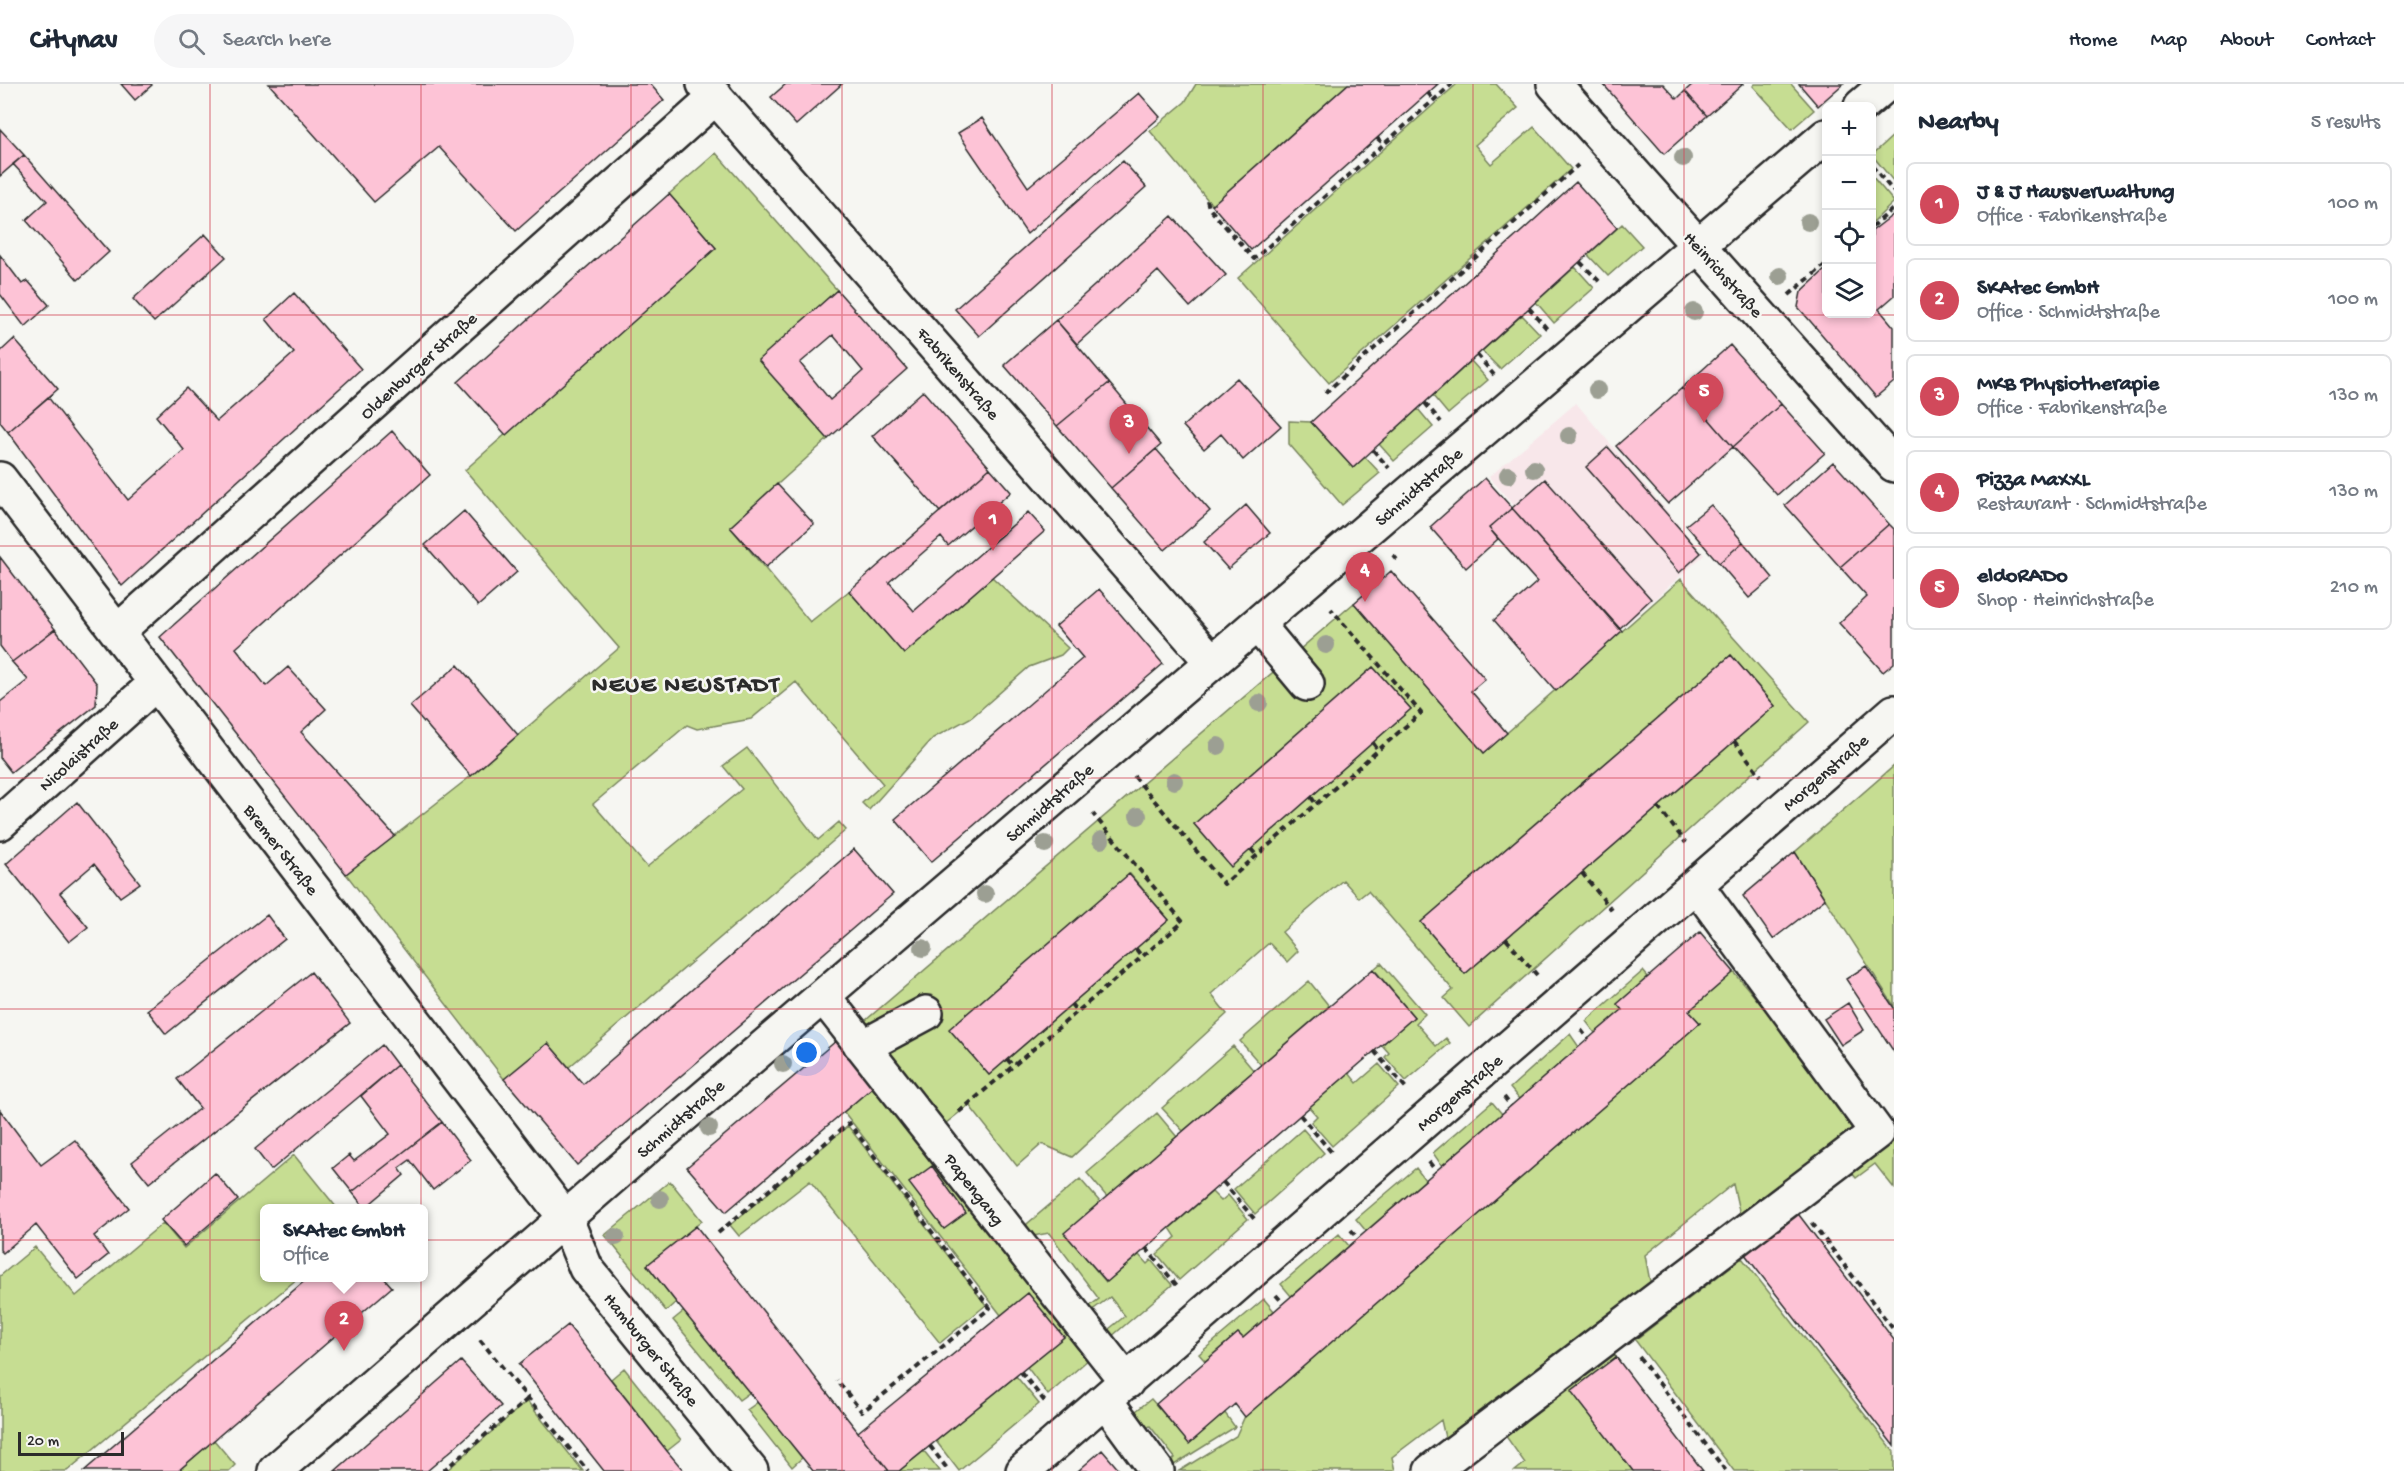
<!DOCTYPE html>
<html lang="en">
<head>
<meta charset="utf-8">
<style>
  body { margin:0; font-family:"Gochi Hand",sans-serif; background:#f6f6f7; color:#1f2937 }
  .controls { position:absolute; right:18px; top:18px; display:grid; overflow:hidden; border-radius:9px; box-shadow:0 3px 9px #0003 }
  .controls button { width:54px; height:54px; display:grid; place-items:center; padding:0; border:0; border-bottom:2px solid #e0e1e3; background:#fff; color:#1f2937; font:30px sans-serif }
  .scale { position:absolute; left:18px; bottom:15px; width:106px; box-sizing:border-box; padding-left:6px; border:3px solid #2b2b2b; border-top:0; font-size:16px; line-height:21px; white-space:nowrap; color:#2b2b2b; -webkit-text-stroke:4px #f6f6f2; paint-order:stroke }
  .you { position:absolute; left:807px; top:969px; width:21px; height:21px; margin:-15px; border:4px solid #fff; border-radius:50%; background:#1a73e8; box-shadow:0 0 0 9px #1a73e833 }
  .badge { display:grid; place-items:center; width:39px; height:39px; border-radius:50%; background:#d1495b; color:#fff; font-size:20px; font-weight:700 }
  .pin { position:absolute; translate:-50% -50px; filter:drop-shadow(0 2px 3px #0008) }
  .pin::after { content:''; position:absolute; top:32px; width:21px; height:18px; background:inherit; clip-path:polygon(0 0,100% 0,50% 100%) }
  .popup { position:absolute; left:260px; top:1120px; width:168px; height:78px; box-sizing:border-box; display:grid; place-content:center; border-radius:9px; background:#fff; filter:drop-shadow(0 2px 4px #0005); font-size:20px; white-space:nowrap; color:#747a83 }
  .popup b { font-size:22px; color:#1f2937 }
  .popup::after { content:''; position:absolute; left:50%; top:100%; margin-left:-12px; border:12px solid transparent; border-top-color:#fff }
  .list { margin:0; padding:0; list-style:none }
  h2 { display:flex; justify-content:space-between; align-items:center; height:78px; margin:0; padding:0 24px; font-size:26px }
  h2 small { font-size:20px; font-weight:400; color:#747a83 }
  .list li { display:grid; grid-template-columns:39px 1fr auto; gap:18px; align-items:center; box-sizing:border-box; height:84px; margin:0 12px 12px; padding:0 12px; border:2px solid #e0e1e3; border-radius:9px }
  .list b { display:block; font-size:22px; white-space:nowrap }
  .list p { margin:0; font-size:20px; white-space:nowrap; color:#747a83 }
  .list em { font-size:20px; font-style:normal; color:#747a83 }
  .icon { flex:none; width:33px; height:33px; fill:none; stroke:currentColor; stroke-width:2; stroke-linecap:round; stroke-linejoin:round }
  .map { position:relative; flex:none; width:1894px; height:1387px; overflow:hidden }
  header { display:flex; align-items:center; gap:36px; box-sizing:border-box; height:84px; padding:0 30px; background:#fff; border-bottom:2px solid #e0e1e3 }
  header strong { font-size:28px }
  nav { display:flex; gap:33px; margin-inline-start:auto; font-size:21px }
  .search { width:420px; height:54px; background:#f6f6f7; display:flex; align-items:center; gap:15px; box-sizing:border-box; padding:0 21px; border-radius:33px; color:#747a83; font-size:22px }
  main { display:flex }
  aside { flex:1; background:#fff }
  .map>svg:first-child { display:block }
</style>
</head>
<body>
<header>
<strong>Citynav</strong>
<div class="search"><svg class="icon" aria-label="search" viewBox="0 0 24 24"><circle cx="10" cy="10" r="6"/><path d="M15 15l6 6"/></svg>Search here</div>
<nav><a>Home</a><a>Map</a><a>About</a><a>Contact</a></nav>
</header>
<main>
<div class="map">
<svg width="1894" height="1387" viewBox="0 0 1894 1387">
  <rect width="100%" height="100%" fill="#f6f6f2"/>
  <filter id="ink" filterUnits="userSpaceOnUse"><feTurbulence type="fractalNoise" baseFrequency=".0167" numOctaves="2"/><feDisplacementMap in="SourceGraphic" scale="12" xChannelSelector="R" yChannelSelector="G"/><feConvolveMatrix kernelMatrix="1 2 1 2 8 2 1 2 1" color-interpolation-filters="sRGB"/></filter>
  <g filter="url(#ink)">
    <path fill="#f8e7ea" d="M1576,319L1704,471L1622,544L1489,393Z"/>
    <path fill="#c6dd92" stroke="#78845e" stroke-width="1.5" fill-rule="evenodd" d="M1196,0H1348L1212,121L1150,47L1185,18Z
      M1457,0H1496L1518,24L1475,61L1491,80L1534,43L1571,85L1329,299L1238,194Z
      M1755,0H1791L1814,26L1792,45L1753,2Z
      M1894,51V98L1872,71Z
      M716,69L837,206L759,276L828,355L730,443L810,538L849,507L904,570L992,493L1068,564L1061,571L1029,583L972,633L933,654L869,726L862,719L883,700L796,598L751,635L697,645L687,641L593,720L647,783L742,705L723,682L747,664L818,756L839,738L846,746L569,983L548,959L504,995L346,790L471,692L619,564L465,386L716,164L669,110Z
      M1872,92L1894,118L1873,138L1872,136Z
      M1622,140L1642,162L1608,192L1588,171Z
      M1575,183L1594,204L1554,239L1536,218Z
      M1522,231L1540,250L1500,285L1482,267Z
      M1471,277L1488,296L1448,330L1433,312Z
      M1418,325L1433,343L1394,377L1379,360Z
      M1289,337L1311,338L1353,384L1365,373L1380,389L1342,421L1289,360Z
      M1681,495L1809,638L1469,943L1444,914L1453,906L1368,807L1359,814L1343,796L1282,848L1298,867L1287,878L1269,859L1211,910L1227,930L1072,1073L1042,1060L1017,1082L969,1021L941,1043L859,942L1354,519L1484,669ZM1731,571L1775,622L1465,890L1421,838ZM1373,583L1411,625L1231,782L1194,740ZM1130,790L1169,836L989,991L950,945Z
      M1894,682V922L1795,768Z
      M1381,879L1425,930L1416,939L1436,962L1446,954L1450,959L1406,997L1385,973L1389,969L1382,961L1414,933L1374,885Z
      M1643,887L1648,893L1617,920L1622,926L1595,949L1586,937Z
      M1734,888L1864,1044L1741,1136L1733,1100L1645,1171L1652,1208L1448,1367L1441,1336L1392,1373L1395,1387H1179L1236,1352L1245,1332L1700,939L1689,927Z
      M1309,897L1329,922L1261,981L1240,957Z
      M1570,950L1579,963L1519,1015L1510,1004Z
      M1233,962L1254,987L1183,1047L1162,1024Z
      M1379,980L1399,1003L1332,1062L1311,1038L1317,1032L1309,1023L1349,989L1357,999Z
      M874,1002L1090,1274L1048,1311L1027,1283L1064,1253L1001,1231L844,1028Z
      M1492,1018L1502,1030L1442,1082L1433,1069Z
      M1157,1029L1177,1053L1107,1113L1087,1089Z
      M848,1042L986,1221L940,1259L810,1097L739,1152L730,1141Z
      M1303,1045L1324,1069L1255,1130L1234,1105Z
      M1894,1056V1104L1875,1080L1856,1094L1852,1089Z
      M294,1071L337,1124H264V1194H298L67,1387H0V1192L35,1163L76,1212L163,1139L184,1164Z
      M1416,1084L1425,1096L1366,1147L1356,1135Z
      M1080,1095L1100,1118L1065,1149L1106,1198L1139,1171L1147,1180L1151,1176L1172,1201L1104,1259L1099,1253L1125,1232L1110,1213L1083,1233L1080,1229L1099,1215L1049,1149L1022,1154L1027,1140Z
      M670,1097L702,1137L647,1181L676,1218L666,1227L605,1151Z
      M1212,1108L1221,1117L1228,1111L1248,1135L1179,1196L1157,1170L1176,1153L1170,1144Z
      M1339,1150L1349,1162L1291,1212L1281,1200Z
      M1742,1174L1894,1368V1387H1734L1635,1256Z
      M1264,1215L1274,1227L1243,1254L1238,1249L1205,1277L1199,1270Z
      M684,1227L750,1308L739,1316L673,1236Z
      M1608,1261L1616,1273L1572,1308L1633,1387H1515L1525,1379L1500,1344Z
      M624,1284L681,1356L667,1367L611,1295Z
      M1016,1292L1039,1320L959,1387L936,1357Z
      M1151,1315L1189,1359L1225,1329L1235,1343L1166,1386L1164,1384L1175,1374L1150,1342L1138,1350L1131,1331Z
      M527,1317L583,1387H446Z
      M758,1318L802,1374L792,1383L747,1326Z
      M214,1356L235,1381L229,1387H178Z
      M924,1367L940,1387H899Z"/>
    <path fill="#fdc3d6" stroke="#2b2b2b" stroke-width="1.5" fill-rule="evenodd" d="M121,0H151L152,1L135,16Z
      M269,0H650L664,16L516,147L439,63L374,118Z
      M786,0H842L796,41L771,13Z
      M1348,0H1438L1251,166L1212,121Z
      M1603,0H1663L1677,15L1685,7L1707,32L1664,70Z
      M1693,0H1743L1707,32L1685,7Z
      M1799,0H1843L1818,22Z
      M1139,9L1160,33L1027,150L958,49L982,34L1028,103Z
      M0,45L24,71L0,92Z
      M24,71L109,168L78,196L26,136L47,117L13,80Z
      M1123,77L1146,103L979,252L955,225Z
      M1576,98L1617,144L1353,384L1311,338Z
      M669,110L716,164L506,351L458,298Z
      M1894,130V212L1879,225L1894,243V298L1876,313L1798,223L1801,208L1826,185V230H1872V147Z
      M1172,132L1226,191L1190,223L1158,187L1077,260L1056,236Z
      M205,150L226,173L154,238L133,215Z
      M0,171L22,200L28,197L49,221L25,243L0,210Z
      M837,206L907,285L828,355L758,276ZM833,251L863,287L830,316L800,279Z
      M294,209L361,285L122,502L8,348L48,313L128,416L184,366L156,332L186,304L217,337L294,269L266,235Z
      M1056,236L1109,299L1057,342L1004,281Z
      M14,255L58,305L8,348L0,338V268Z
      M1730,261L1781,320L1733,363L1682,304Z
      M1237,294L1281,342L1243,376L1221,350L1204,365L1183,342Z
      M1109,299L1161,361L1111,404L1057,342Z
      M1682,304L1733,363L1668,420L1616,362Z
      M923,307L990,384L940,428L872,352Z
      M1781,320L1825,369L1777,411L1733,363Z
      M392,347L430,391L236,564L266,602L288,583L326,625L301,648L395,752L346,790L160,553Z
      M1608,363L1701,469L1679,489L1586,383Z
      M1156,365L1210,427L1165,466L1111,404Z
      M1833,378L1889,440L1840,483L1785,421Z
      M990,384L1011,408L948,462L941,453L889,498L914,527L1028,428L1045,447L904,570L849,507Z
      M1485,394L1512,424L1489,444L1498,455L1466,484L1430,443Z
      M1545,395L1651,515L1619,545L1512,424Z
      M777,400L814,440L766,483L730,443Z
      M1246,421L1270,449L1228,485L1204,458Z
      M1711,421L1743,458L1719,479L1686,441Z
      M1512,424L1622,547L1556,607L1494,536L1537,498L1489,444Z
      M464,427L517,488L478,522L425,461Z
      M1889,440L1894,445V579L1883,588L1839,539L1867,513L1840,483Z
      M1743,458L1773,494L1749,514L1719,479Z
      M0,473L55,545L12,578L0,562Z
      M1391,487L1485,595L1471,607L1507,649L1484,669L1354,519Z
      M1099,505L1163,580L931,778L895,735L1083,574L1056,542Z
      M55,545L97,600L96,621L11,688L0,674V618L28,596L12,578Z
      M1731,571L1775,622L1465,890L1421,838Z
      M458,581L518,651L471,692L410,622Z
      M1373,583L1411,625L1231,783L1194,740Z
      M77,718L140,799L120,813L94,780L60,809L88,843L69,858L6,780Z
      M854,765L893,810L577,1081L504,995L548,959L583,1000Z
      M1795,768L1825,815L1773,855L1743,812Z
      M1129,790L1169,836L989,991L949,945Z
      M267,831L285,855L166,950L147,926Z
      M1700,848L1734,888L1689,927L1700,939L1245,1333L1235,1320L1189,1360L1156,1320L1238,1249L1243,1254L1595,949L1622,926L1617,920Z
      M1866,882L1894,924V968L1846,895Z
      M1373,885L1414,933L1107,1198L1064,1149Z
      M311,888L350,939L149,1099L132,1078L200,1024L177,995Z
      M1848,919L1864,946L1841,961L1824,935Z
      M836,957L874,1002L726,1128L687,1083Z
      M382,961L397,981L271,1086L255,1065Z
      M397,981L442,1038L352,1108L333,1084L349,1071L354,1077L390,1050L361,1012Z
      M0,1026L41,1081L75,1056L129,1124L94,1152L108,1171L78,1195L36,1141L3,1169L0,1166Z
      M442,1038L471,1076L433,1106L410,1076L399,1084L404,1091L365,1124L352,1108Z
      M932,1082L966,1129L944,1145L909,1099Z
      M215,1089L238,1116L184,1162L161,1136Z
      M1796,1127L1894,1256V1362L1744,1169Z
      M696,1142L858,1348L889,1387H813L679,1222L647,1181Z
      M308,1194H384L392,1203L178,1387H84Z
      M1028,1209L1064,1253L899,1387H889L858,1348Z
      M568,1241L667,1367L684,1387H604L519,1280Z
      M1616,1273L1703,1387H1633L1571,1307Z
      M461,1277L501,1322L453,1365L427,1387H335Z
      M1102,1366L1120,1387H1078Z"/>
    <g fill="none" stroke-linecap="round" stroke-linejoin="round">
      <g stroke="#2b2b2b" stroke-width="38">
        <path id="minor" d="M704,0L1212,578
          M1554,0L1894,381
          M1861,22L1887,0
          M0,395L566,1135L586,1184L751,1387
          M1257,540L1307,600
          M118,547L716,13
          M0,739L155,600
          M823,912L1127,1298
          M860,960L872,958L926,929
          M1106,1317L1157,1387
          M275,1387L648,1062L1826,52
          M1023,1387L1894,628
          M1431,1387L1877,1048L1696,801"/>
      </g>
      <path stroke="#2b2b2b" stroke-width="4" stroke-dasharray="6 4.5" stroke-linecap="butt" d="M1428,9L1434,16
        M1377,54L1384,60
        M1872,82L1894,108
        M1207,116L1209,124L1254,175L1452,0
        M1872,143L1894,124
        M1580,178L1601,199
        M1789,211L1826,180
        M1529,224L1548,246
        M1477,271L1494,291
        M1325,309L1578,81
        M1425,319L1441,338
        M1373,366L1389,384
        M1393,471L1398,477
        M1734,657L1761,692
        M1373,659L1378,666
        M1134,692L1224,800L1421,629L1331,525
        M1311,713L1316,720
        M1658,723L1686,759
        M1251,765L1257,772
        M1582,789L1612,826
        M1506,855L1537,891
        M1136,865L1142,873
        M1071,920L1077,928
        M1581,946L1588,955
        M1374,967L1406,1004
        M1007,975L1013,982
        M1504,1013L1511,1022
        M959,1028L1183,838L1093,730
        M1300,1031L1333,1070
        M1429,1078L1436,1087
        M1223,1098L1256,1137
        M1812,1139L1894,1246
        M1351,1146L1358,1154
        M718,1149L849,1039L990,1224L862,1328L837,1296
        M1146,1164L1179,1204
        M1276,1211L1283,1219
        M480,1256L588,1387
        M1639,1273L1726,1387
        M1021,1288L1046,1319
        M930,1362L949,1387
        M443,1387L530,1313"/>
      <use href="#minor" stroke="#f6f6f2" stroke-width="33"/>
    </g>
    <g fill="#9c9f93">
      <circle cx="1683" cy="74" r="9"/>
      <circle cx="1808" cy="138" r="9"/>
      <circle cx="1780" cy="192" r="9"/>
      <circle cx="1694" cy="228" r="9"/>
      <circle cx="1597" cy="306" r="9"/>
      <circle cx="1569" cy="352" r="9"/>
      <circle cx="1534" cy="385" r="9"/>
      <circle cx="1508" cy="391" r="9"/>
      <circle cx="1362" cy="488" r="9"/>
      <circle cx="1326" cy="561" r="9"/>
      <circle cx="1259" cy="619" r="9"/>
      <circle cx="1218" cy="662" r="9"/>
      <circle cx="1174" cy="697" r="9"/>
      <circle cx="1138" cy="732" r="9"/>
      <circle cx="1101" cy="756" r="9"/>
      <circle cx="1045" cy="760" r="9"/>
      <circle cx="985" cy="810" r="9"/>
      <circle cx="923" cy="864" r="9"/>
      <circle cx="783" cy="980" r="9"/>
      <circle cx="709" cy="1044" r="9"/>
      <circle cx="660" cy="1115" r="9"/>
      <circle cx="616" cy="1153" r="9"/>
    </g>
  </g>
  <path fill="none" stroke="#d1495b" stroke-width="1.5" stroke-opacity="0.55" d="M210,0V1387M421,0V1387M631,0V1387M842,0V1387M1052,0V1387M1263,0V1387M1473,0V1387M1684,0V1387M0,231H1894M0,462H1894M0,694H1894M0,925H1894M0,1156H1894"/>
  <g text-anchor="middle" stroke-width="5" stroke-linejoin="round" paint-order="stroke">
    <g font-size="18" fill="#2b2b2b" stroke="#f6f6f2">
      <text transform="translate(1724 190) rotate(48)" y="6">Heinrichstraße</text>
      <text transform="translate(418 281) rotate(-42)" y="6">Oldenburger Straße</text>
      <text transform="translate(959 289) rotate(49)" y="6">Fabrikenstraße</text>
      <text transform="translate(1418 402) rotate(-41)" y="6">Schmidtstraße</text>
      <text transform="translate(78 670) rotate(-42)" y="6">Nicolaistraße</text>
      <text transform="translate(1825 688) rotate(-41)" y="6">Morgenstraße</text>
      <text transform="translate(1049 718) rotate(-41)" y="6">Schmidtstraße</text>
      <text transform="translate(282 765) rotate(52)" y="6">Bremer Straße</text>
      <text transform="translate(1459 1008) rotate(-41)" y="6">Morgenstraße</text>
      <text transform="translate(680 1034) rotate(-41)" y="6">Schmidtstraße</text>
      <text transform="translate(975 1105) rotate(52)" y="6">Papengang</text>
      <text transform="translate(652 1265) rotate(51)" y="6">Hamburger Straße</text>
    </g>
    <g font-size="24" font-weight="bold" letter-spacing="1.5" fill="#2b2b2b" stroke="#f6f6f2">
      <text x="686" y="607">NEUE NEUSTADT</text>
    </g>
  </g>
</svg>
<div class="controls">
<button>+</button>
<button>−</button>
<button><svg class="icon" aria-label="locate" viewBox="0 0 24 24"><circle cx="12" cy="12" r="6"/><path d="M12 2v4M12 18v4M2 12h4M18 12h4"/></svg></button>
<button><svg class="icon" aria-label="layers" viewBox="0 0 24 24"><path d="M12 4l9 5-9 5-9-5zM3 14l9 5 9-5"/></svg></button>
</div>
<div class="scale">20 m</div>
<div class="you"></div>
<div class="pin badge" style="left:993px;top:467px">1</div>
<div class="pin badge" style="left:344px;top:1267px">2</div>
<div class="popup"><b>SKAtec GmbH</b>Office</div>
<div class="pin badge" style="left:1129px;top:370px">3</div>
<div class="pin badge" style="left:1365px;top:518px">4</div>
<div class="pin badge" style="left:1704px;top:339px">5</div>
</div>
<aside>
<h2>Nearby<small>5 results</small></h2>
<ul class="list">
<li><span class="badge">1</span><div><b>J &amp; J Hausverwaltung</b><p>Office · Fabrikenstraße</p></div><em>100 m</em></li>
<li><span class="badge">2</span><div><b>SKAtec GmbH</b><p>Office · Schmidtstraße</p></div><em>100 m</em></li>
<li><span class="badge">3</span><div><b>MKB Physiotherapie</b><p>Office · Fabrikenstraße</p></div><em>130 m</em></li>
<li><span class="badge">4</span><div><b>Pizza MaXXL</b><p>Restaurant · Schmidtstraße</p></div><em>130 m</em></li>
<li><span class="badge">5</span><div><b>eldoRADo</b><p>Shop · Heinrichstraße</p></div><em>210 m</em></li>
</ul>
</aside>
</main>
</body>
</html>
